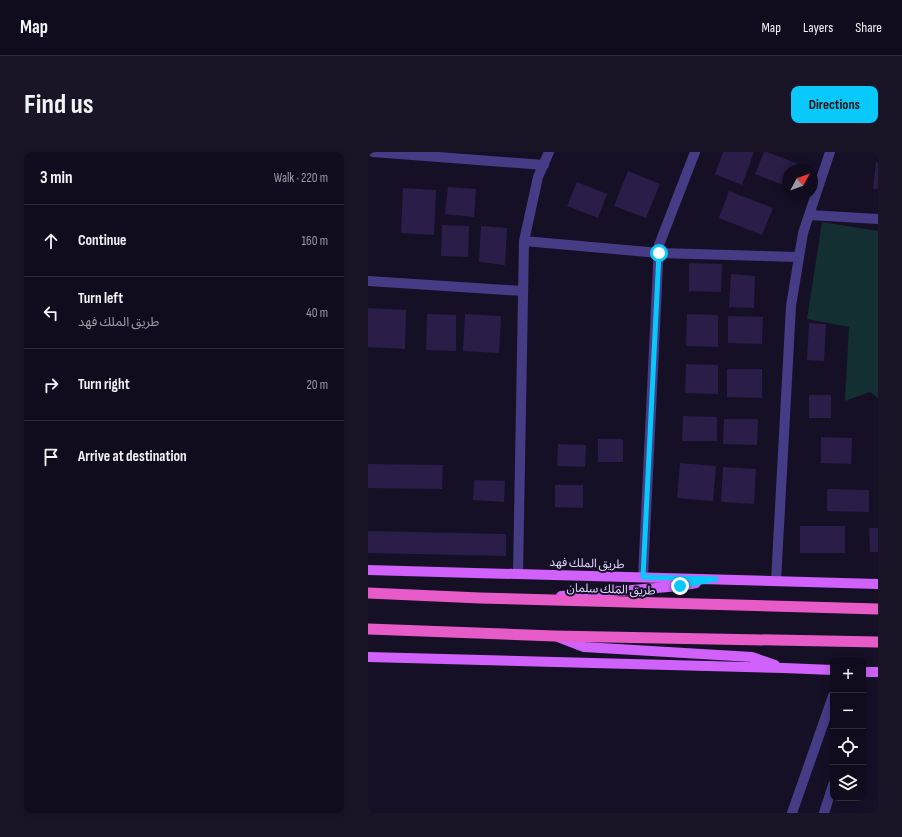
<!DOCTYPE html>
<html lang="en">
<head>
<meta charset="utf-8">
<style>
  body { margin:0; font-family:"Sofia Sans Condensed","Noto Sans Arabic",sans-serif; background:#191526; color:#f1f3f6 }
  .controls { position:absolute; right:12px; bottom:12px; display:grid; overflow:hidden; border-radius:8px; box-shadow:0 2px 10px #0003 }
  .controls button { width:36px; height:36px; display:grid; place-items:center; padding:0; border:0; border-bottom:1px solid #302c3b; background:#100c1d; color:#f1f3f6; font:20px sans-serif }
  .compass { position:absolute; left:414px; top:12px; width:36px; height:36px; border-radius:50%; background:#100c1d; box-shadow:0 2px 10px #0003; rotate:49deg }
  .stop { position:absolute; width:12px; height:12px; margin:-9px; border:3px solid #08c9f9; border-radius:50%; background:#fff }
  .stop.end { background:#08c9f9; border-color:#fff; box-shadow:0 1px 4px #0008 }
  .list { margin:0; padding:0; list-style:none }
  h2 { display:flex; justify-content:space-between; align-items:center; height:52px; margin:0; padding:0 16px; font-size:17px }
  h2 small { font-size:13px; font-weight:400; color:#9c9ba4 }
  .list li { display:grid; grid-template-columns:26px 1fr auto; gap:12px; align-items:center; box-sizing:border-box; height:72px; padding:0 16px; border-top:1px solid #302c3b }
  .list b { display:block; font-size:15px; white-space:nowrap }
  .list p { margin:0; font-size:13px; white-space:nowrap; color:#9c9ba4 }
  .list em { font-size:13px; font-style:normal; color:#9c9ba4 }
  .icon { flex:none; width:22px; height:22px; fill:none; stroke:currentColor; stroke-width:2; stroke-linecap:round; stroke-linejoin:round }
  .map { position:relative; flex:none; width:510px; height:661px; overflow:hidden; border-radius:8px }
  header { display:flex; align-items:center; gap:24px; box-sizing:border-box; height:56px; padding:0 20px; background:#100c1d; border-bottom:1px solid #302c3b }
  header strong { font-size:19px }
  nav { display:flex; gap:22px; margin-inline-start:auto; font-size:14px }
  .intro { display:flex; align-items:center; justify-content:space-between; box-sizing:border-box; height:96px; padding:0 24px }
  h1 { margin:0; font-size:28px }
  .button { padding:10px 18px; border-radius:8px; background:#08c9f9; color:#111; font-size:14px; font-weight:700 }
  main { display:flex; gap:24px; padding:0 24px }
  aside { flex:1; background:#100c1d; border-radius:8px; box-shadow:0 2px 10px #0003 }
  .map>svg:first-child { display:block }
</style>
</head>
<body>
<header>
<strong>Map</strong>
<nav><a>Map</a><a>Layers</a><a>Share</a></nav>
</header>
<div class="intro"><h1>Find us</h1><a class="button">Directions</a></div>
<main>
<aside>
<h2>3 min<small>Walk · 220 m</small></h2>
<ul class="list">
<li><svg class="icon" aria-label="ahead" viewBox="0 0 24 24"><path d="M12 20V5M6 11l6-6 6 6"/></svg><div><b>Continue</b></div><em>160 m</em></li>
<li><svg class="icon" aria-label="left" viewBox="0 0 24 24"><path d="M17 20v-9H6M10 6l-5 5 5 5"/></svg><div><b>Turn left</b><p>طريق الملك فهد</p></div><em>40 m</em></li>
<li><svg class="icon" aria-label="right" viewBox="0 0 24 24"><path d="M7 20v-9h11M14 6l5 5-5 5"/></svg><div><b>Turn right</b></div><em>20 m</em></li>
<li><svg class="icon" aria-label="arrive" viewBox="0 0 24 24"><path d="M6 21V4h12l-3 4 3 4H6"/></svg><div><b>Arrive at destination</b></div></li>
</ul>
</aside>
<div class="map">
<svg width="510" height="661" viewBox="0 0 510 661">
  <rect width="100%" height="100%" fill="#161027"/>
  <path fill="#132f31" d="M454,70L510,79V246L502,240L477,249L481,175L439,167Z"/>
  <path fill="#2a1d47" d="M355,0H386L374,33L347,22Z
    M396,0H399L430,12L428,18H420V35L387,22Z
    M508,10L510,11V37H505Z
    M260,19L292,32L278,66L246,54Z
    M209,30L239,42L230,66L199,54Z
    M80,35L108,37L106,65L77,62Z
    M35,36L68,38L66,83L33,81Z
    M361,39L405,56L394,83L351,66Z
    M74,73L101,74L100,105L73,104Z
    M113,74L139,76L137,113L111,110Z
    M321,111L354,112L353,140L321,139Z
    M363,122L387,124L386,156L361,155Z
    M0,156L38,158L37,197L0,195Z
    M59,162L88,163V199L58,198Z
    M97,162L133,164L131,201L95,199Z
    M319,162L350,163V195L318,194Z
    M360,164L395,165L394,192L360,191Z
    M441,171L458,172L456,209L439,208Z
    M318,212L350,213V242L317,241Z
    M359,217H394V246L359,245Z
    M441,243H463V266H441Z
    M315,264L349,265V289H314Z
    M356,267H390L389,293L355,292Z
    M453,285L484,286L483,312L453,311Z
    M230,287H255V310H230Z
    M190,292L218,293L217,315L189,314Z
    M312,311L348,314L345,349L309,346Z
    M0,312L75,313L74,337L0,336Z
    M355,315L388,317L386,352L353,350Z
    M106,328L137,329L136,350L105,348Z
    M187,333H215V356L187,355Z
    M459,337L501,338V360L459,359Z
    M432,374H477V401H432Z
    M501,376H510V400H502Z
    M0,379L138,382V404L0,401Z"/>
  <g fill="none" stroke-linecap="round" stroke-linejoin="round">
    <path stroke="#463c85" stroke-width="10" d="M5,0L176,13
      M441,63L510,67
      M156,89L291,101L431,105
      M0,129L155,139
      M150,422L156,89L170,25L181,0
      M275,425L291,93L327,0
      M408,429L423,154L435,81L462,0"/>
    <path stroke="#463c85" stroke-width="10" d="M424,661L465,544
      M456,661L465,633"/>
    <path stroke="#d161fb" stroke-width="10" d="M0,418L510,432
      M193,444L312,434L328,431
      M190,485L216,495L384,505L407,513
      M0,505L416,516L465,518
      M495,520H510"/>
    <path stroke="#e65bc8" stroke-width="11" d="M0,441L112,446L510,457
      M0,477L186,484L510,490"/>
  </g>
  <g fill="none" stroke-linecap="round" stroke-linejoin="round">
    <path stroke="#08c9f9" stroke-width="5" d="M291,101L275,425L348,427L312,434"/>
  </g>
  <g text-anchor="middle" stroke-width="4" stroke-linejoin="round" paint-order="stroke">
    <g font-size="12" fill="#dfd7fe" stroke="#161027">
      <text transform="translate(219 411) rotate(2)" y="4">طريق الملك فهد</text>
      <text transform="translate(243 437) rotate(2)" y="4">طريق الملك سلمان</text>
    </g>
  </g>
</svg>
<div class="controls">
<button>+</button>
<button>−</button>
<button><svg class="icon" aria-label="locate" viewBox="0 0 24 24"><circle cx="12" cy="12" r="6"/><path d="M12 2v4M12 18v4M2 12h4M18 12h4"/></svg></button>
<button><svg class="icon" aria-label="layers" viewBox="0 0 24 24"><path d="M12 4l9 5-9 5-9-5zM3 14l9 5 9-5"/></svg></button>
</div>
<svg class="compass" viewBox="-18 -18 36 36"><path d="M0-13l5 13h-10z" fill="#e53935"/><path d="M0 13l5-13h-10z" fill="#9c9ba4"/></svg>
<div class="stop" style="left:291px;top:101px"></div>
<div class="stop end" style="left:312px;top:434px"></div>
</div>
</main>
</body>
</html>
